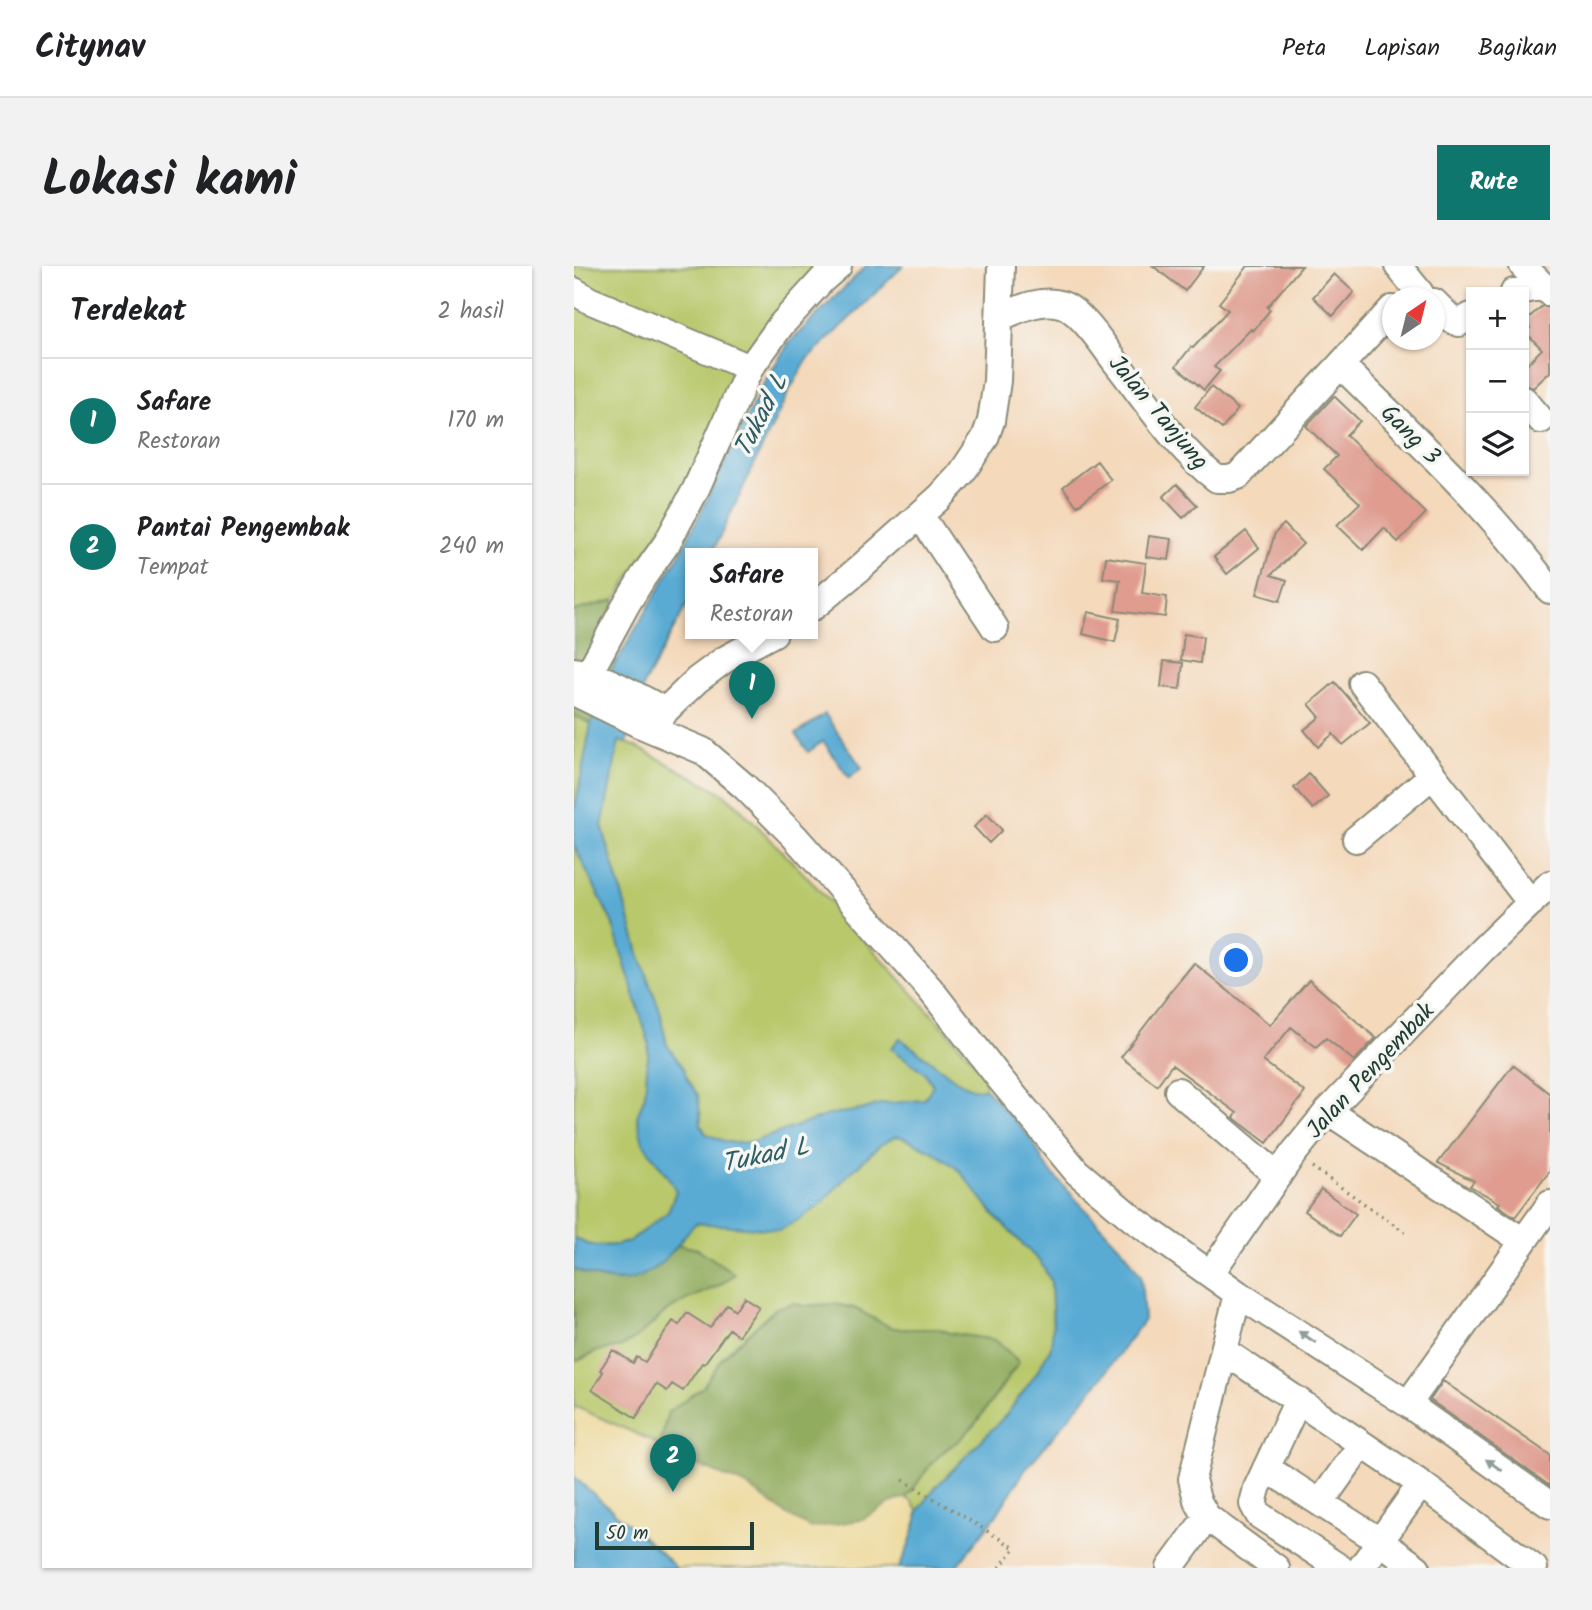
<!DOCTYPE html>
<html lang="id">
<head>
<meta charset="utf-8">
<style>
  body { margin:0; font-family:Kalam,sans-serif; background:#f2f2f2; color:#202124 }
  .controls { position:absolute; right:21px; top:21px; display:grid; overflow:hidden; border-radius:0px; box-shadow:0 2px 5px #0004 }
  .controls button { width:63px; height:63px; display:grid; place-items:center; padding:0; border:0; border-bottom:2px solid #e0e0e0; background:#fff; color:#202124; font:35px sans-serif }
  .compass { position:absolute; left:808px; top:21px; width:63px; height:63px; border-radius:50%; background:#fff; box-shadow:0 2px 5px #0004; rotate:35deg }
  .scale { position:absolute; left:21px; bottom:18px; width:159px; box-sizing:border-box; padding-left:7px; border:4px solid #1f3d34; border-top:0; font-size:19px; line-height:24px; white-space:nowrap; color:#1f3d34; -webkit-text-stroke:5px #f6f6f2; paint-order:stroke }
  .you { position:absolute; left:663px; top:695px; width:24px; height:24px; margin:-18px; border:5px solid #fff; border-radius:50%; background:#1a73e8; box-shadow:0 0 0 10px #1a73e833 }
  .badge { display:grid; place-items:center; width:46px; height:46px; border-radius:50%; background:#0f766e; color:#fff; font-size:23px; font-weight:700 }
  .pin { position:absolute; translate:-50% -58px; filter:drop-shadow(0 2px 4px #0008) }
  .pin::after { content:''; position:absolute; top:37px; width:24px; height:21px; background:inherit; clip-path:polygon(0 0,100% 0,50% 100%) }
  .popup { position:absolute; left:111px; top:282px; width:133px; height:91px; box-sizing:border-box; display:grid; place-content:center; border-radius:0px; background:#fff; filter:drop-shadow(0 2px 5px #0005); font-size:23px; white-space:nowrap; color:#757577 }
  .popup b { font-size:26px; color:#202124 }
  .popup::after { content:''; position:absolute; left:50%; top:100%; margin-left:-14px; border:14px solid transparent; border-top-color:#fff }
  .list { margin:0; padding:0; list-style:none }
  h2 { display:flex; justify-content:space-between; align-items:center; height:91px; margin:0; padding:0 28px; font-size:30px }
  h2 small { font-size:23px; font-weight:400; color:#757577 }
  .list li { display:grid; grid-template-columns:46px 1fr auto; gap:21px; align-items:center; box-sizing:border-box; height:126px; padding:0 28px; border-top:2px solid #e0e0e0 }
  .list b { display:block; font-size:26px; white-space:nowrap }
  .list p { margin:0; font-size:23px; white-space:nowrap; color:#757577 }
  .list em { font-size:23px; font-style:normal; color:#757577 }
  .icon { flex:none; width:38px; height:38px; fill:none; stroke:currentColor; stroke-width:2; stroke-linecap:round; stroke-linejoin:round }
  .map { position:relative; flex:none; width:976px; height:1302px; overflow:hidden; border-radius:0px }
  header { display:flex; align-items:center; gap:42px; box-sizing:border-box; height:98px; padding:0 35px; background:#fff; border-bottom:2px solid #e0e0e0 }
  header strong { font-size:33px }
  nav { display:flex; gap:38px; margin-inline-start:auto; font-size:24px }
  .intro { display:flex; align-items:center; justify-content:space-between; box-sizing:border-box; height:168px; padding:0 42px }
  h1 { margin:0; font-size:49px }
  .button { padding:18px 32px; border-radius:0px; background:#0f766e; color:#fff; font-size:24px; font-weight:700 }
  main { display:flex; gap:42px; padding:0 42px }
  aside { flex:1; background:#fff; border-radius:0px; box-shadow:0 2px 5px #0004 }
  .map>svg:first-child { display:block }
</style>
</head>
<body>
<header>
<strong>Citynav</strong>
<nav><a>Peta</a><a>Lapisan</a><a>Bagikan</a></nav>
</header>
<div class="intro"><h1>Lokasi kami</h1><a class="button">Rute</a></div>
<main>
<aside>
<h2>Terdekat<small>2 hasil</small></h2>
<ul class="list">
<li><span class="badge">1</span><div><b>Safare</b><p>Restoran</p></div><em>170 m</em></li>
<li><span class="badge">2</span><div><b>Pantai Pengembak</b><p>Tempat</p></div><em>240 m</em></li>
</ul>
</aside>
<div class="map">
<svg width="976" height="1302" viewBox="0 0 976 1302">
  <rect width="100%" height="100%" fill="#f6f6f2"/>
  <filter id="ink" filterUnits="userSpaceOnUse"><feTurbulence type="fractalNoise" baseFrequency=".0143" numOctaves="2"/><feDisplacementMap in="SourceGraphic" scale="14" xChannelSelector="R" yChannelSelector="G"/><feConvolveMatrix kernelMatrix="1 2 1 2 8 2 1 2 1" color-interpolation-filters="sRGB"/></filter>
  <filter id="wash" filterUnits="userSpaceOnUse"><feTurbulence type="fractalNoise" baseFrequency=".00686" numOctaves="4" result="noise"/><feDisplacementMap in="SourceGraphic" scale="28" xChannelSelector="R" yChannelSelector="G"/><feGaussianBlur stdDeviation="1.57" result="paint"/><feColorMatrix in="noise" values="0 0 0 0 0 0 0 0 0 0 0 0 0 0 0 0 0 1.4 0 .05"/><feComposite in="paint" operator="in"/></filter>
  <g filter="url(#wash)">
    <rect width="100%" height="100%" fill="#f4d9bb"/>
    <path fill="#b8c86a" stroke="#6c824f" stroke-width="2" d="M0,0H245L181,72L144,148L112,224L41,334L0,345Z
      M0,449L17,458L0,548Z
      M45,474L63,481L149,527L166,542L237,615L409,805L412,823H399L383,815L326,772L317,782L351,807L359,820L350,834L306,838L287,844L254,849L179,876L160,877L150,875L132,868L127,859V849L119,821L93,779L88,758L87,748L67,694L28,560Z
      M0,579L38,656L75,777L71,829L63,851L78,890L94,911L102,925L94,946L54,976L43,979L23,980L13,978L0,972Z
      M322,870L331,872L360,886L385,904L423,952L467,997L477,1015L479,1071L477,1081L462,1108L433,1148L363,1220L344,1245L338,1235L331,1232C342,1222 348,1208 358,1197C370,1182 387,1174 399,1160C416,1140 430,1117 445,1096L421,1074L375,1067L366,1063H325L315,1061L280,1042L260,1038L230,1040L219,1037L164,1076L148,1092L129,1121L94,1146L86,1181L76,1174L0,1140V1093L3,1095L24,1085L47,1081L64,1071L89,1048L112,1034L124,983L104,979L115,963L122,957L175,960L185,963L246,938L274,909L306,879Z"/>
    <path fill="#92ac5e" stroke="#587449" stroke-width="2" d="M41,334L40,400L17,458L0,449V345Z
      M104,979L124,983L161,1008L144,1020L112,1034L89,1048L64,1071L47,1081L24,1085L3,1095L0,1093V1003C47,1025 71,1016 104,979Z
      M219,1037L230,1040L260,1038L280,1042L316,1061L326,1063H366L375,1067L421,1074L445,1096L400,1159L387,1173L371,1184L357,1198L337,1226L331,1232L322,1234L287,1254L237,1263L213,1249L173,1220L128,1201L111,1195L86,1181L94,1146L129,1121L148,1092L202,1042Z"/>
    <path fill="#eeda9e" stroke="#868c69" stroke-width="2" d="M0,1140L76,1174L111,1195L128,1201L173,1220L213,1249L237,1262L287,1254L322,1234L331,1232L338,1235L344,1245L343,1254L334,1282L325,1302H102L87,1287L0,1211Z"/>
    <path fill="#5aabd4" stroke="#3c7484" stroke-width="2" d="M292,0H329L234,93L215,125L138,287H117V331L70,418L65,443L52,477L45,475L28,560L67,694L87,748L88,758L93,779L110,803L113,813L124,829L127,859L132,868L150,875L160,877L179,876L254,849L287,844L306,838L350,834L359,819L351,807L317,782L326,772L383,815L399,823H412L457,872L471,899L484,914L552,987L567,1010L570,1054L526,1114L451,1204L422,1250L381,1302H325L334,1282L343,1254L344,1245L363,1220L433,1148L462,1108L477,1081L479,1060L477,1015L467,997L423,952L385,904L360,886L331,872L322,870L306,879L274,909L247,938L231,950L206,964L122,957C113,965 108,974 101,982C70,1019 44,1023 0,1003V972L13,978L23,980L43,979L54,976L94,946L102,925L94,911L69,877L63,851L71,829L75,777L38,656L0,579V548L17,458L40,400L109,282L192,113L215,77Z
      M251,448L288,502L275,512L249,475L234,486L222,468Z
      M0,1211L87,1287L102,1302H0Z"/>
    <g id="blocks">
      <path fill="#df9c8f" d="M579,0H630L611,25Z
        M674,0H728L693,41L696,44L679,65L677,63L640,101L646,105L630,124L602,100L617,81L619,82L654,44L645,37Z
        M760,8L780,26L759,50L739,31Z
        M968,40L976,42V106L959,122L950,119V101L968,83L951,66L956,62L950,56Z
        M637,121L664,143L648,163L621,141Z
        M760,130L786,155L772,169L852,247L824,276L810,262L789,284L763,259L786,237L750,203L763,190L732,160Z
        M523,195L537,214L503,240L489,221Z
        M603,218L623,239L609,252L589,231Z
        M710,258L729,278L697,309L713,314L706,335L683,328L701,267Z
        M672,265L685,282L653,308L640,291Z
        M575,270L598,273L595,294L572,291Z
        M532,291L572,297L568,327L593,331L591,351L541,345L546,314L529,312Z
        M514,346L546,353L541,376L509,368Z
        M610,368L629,371L626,397L607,394Z
        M590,395L609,397L606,423L587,421Z
        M761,416L796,457L769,479L759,468L744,481L730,464L746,451L735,438Z
        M735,508L754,530L739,543L720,522Z
        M413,548L428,564L415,577L400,561Z
        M620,697L696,759L735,714L802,772L780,795L752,772L742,781L717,761L689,795L731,826L693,877L660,852L663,847L598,799L583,819L547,791L593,731H592Z
        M939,799L976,828V905L941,951L924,939L926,937L896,920L900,915L864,897Z
        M747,923L782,948L766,970L731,945Z
        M170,1031L185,1041L164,1070L155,1063L130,1098L128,1097L109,1125L98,1118L93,1125L82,1118L62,1152L18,1124L29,1106L26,1104L39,1084L59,1097L63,1091L71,1096L99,1055L105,1059L113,1047L136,1062L153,1038L161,1044Z
        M869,1115L976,1189V1220L856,1134Z"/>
    </g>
  </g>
  <g filter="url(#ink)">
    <use href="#blocks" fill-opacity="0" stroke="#8a8b78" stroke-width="2"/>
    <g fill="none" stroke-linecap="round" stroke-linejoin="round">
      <g stroke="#8a8b78" stroke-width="30">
        <path id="minor" d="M824,0L846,27
          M949,0L976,27
          M0,25L15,34L176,102
          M940,26L969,20
          M860,36L878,54L885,57L897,50
          M425,52C443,44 466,32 486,38C506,43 529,79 541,95C571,133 604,184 643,213H655L664,210L818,43
          M778,110C847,178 918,245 976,324
          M950,134L967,154
          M346,249L421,362
          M239,341L285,303L366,231L387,208L411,172L417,155L423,115L427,0
          M0,405C32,410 62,430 91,445
          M15,407L52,339L69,311L93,277L121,225L176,102L207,59L248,14L264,0
          M788,417L957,637
          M0,426L65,458L129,485L171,521L220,570L356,723L426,813L503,906L559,953L664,1028L834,1138L976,1239
          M80,464L91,445L123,414L150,394L200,367
          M782,573L859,509
          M604,825L704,910
          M754,845L949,975
          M636,1008L719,888L754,845L908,684L976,618
          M664,1028L618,1213L623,1234L633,1251L702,1302
          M650,1085L847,1218L787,1302
          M724,1134L683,1222L679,1238L685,1249L766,1302
          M834,1138L976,938
          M692,1202L807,1276L843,1302
          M847,1218L960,1302
          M746,1237L788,1178
          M596,1302L633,1251"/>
      </g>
      <path stroke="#8a8b78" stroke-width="3.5" stroke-dasharray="2 5" stroke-linecap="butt" d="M738,901L835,969
        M329,1214L441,1282L425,1302"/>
      <use href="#minor" stroke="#fff" stroke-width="26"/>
    </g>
    <defs><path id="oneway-solid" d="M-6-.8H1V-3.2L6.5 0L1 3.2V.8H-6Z" transform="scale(1.75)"/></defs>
    <g fill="#8f9e9a">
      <use href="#oneway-solid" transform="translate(733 1071) rotate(-147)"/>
      <use href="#oneway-solid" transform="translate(920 1199) rotate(-145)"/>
    </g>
  </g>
  <g text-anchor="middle" stroke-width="7" stroke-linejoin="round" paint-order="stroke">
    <g font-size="24" fill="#1f3d34" stroke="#f6f6f2">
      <text transform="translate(585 146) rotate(50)" y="8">Jalan Tanjung</text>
      <text transform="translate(837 168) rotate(45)" y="8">Gang 3</text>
      <text transform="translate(796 804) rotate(-47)" y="8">Jalan Pengembak</text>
    </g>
    <g font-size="26" font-style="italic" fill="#315e64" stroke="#f6f6f2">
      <text transform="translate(186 149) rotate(-63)" y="9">Tukad L</text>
      <text transform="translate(191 888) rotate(-12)" y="9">Tukad L</text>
    </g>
  </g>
</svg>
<div class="controls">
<button>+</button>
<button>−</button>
<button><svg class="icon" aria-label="layers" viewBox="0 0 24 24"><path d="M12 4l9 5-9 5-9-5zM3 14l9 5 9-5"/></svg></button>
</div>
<svg class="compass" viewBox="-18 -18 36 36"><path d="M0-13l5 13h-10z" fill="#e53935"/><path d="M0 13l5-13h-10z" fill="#757577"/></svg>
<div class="scale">50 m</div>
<div class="you"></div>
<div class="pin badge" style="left:178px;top:453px">1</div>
<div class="popup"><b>Safare</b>Restoran</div>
<div class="pin badge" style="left:99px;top:1226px">2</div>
</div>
</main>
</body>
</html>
